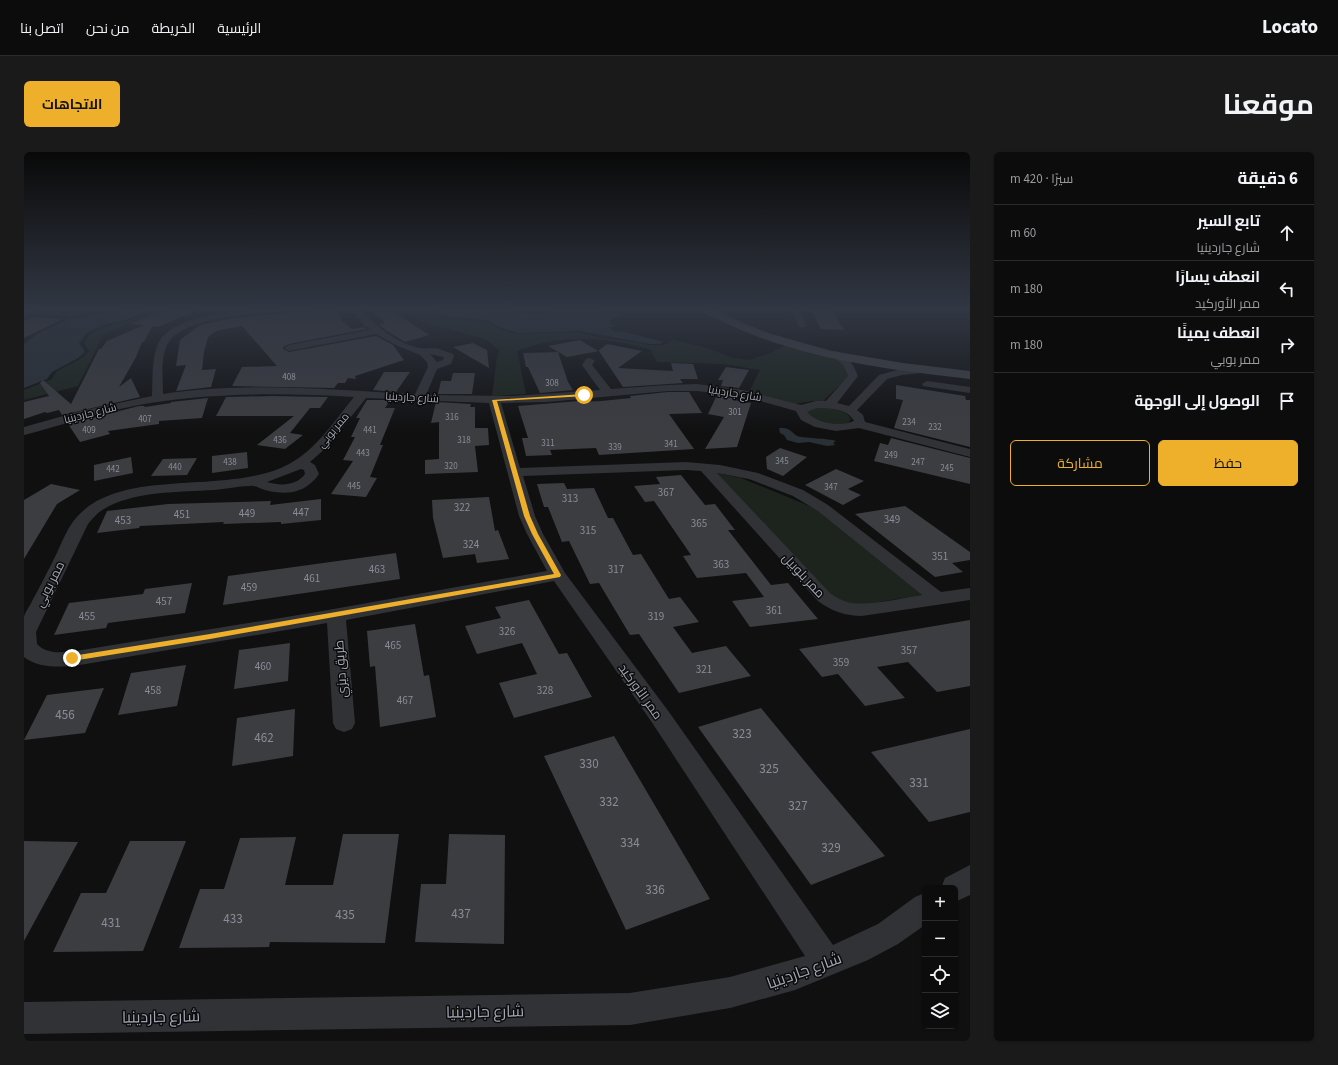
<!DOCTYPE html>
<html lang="ar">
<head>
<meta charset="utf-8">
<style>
  body { margin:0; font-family:"Source Sans 3",Cairo,sans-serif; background:#1a1a1b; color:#f1f3f6; direction:rtl }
  .controls { position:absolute; right:12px; bottom:12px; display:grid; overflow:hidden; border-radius:6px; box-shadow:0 1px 3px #0004 }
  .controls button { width:36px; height:36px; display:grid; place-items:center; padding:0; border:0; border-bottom:1px solid #2c2c2e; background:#0c0c0d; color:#f1f3f6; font:20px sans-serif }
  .stop { position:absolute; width:12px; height:12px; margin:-9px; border:3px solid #eeb02b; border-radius:50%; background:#fff }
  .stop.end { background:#eeb02b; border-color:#fff; box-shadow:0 1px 4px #0008 }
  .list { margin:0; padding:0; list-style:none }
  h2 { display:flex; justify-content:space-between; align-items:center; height:52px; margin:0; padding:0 16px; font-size:17px }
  h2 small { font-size:13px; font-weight:400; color:#9a9b9d }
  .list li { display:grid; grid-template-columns:26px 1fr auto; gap:12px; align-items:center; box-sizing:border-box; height:56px; padding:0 16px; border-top:1px solid #2c2c2e }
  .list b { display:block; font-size:15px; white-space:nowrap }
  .list p { margin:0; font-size:13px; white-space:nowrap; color:#9a9b9d }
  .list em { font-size:13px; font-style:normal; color:#9a9b9d }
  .actions { display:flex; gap:8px; padding:12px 16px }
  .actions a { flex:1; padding:9px 0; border:1px solid #eeb02b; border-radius:6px; text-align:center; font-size:14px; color:#eeb02b }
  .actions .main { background:#eeb02b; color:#111 }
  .icon { flex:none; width:22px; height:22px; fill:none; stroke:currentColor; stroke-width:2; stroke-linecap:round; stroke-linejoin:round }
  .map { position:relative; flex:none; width:946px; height:889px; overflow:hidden; direction:ltr; border-radius:6px }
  header { display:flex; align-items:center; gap:24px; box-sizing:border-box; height:56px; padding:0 20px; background:#0c0c0d; border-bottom:1px solid #2c2c2e }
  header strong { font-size:19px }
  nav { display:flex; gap:22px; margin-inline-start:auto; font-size:14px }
  .intro { display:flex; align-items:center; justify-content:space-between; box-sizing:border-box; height:96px; padding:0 24px }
  h1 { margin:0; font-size:28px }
  .button { padding:10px 18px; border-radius:6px; background:#eeb02b; color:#111; font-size:14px; font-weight:700 }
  main { display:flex; gap:24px; padding:0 24px }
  aside { flex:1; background:#0c0c0d; border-radius:6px; box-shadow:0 1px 3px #0004 }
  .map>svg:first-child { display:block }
</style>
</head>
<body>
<header>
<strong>Locato</strong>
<nav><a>الرئيسية</a><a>الخريطة</a><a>من نحن</a><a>اتصل بنا</a></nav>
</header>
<div class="intro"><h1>موقعنا</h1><a class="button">الاتجاهات</a></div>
<main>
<aside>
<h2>6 دقيقة<small>سيرًا · 420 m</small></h2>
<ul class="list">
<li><svg class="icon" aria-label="ahead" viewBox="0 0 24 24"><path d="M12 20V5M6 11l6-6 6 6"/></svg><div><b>تابع السير</b><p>شارع جاردينيا</p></div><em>60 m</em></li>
<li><svg class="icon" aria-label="left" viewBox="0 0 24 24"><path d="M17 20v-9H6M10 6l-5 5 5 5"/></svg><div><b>انعطف يسارًا</b><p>ممر الأوركيد</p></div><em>180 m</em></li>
<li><svg class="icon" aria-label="right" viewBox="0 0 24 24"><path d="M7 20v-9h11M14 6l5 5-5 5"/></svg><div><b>انعطف يمينًا</b><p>ممر بوبي</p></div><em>180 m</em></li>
<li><svg class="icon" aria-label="arrive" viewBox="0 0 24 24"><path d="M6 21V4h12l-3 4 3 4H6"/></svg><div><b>الوصول إلى الوجهة</b></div></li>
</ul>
<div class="actions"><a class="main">حفظ</a><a>مشاركة</a></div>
</aside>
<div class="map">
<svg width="946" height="889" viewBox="0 0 946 889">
  <rect width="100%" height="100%" fill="#101011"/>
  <path fill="#1c241d" d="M15,156H102L55,166L1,162Z
    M127,156H151L139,161L119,166L102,172L79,183L54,234L0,248V238L28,227L33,219L58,206L65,199L60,191C62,188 65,183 68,181C85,169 114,172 127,156Z
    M384,156H412L409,157L410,162L422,166L459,169L477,178L494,182L554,180L573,185L613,190L625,193H639L649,188L680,195L709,206L725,208L746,201L760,194L813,207L822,215L824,225L799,249H788L771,252L725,240L736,218L700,212L633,210L627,198C580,184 539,182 493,199L502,242L468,244L473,205L475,198L461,187L398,170L381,157Z
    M454,156H529C511,165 497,158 479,157C471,156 462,157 454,156Z
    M567,156H604L608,161L584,160Z
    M787,255C800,256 819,254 827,267L825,270C811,277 796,269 782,264V257Z
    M687,320L717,326L795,358L898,443L831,454L809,446Z"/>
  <path fill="#293036" d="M105,156H122C107,172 81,168 63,181C60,184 58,188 55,191L61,200L54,206L28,220L23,227L0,236V192L13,182L45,167H54Z
    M415,156L479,158L505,162H519L535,156H560L572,159L598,162L586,168V172L592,174L584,175L592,180L597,179L640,190L636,192H626L555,179L496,181L480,177L462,168L425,165L414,161L413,157Z
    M755,276C770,275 767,284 778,285C784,286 808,287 812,289L809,291L811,293L803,294L785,290L774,291L763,288L760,283L756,281Z"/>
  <path fill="#3c3d41" d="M159,156H167L169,160L134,175L128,174L120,190H118L112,205L95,235L107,226L116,245L38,263L35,258L23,261L21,260L0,267V250L25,244L16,231L19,228L47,252L75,197H77L83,189L120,173L106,172L131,162Z
    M198,156H234L192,161Z
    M786,156H806L820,178L797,177Z
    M308,157H312L318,169L328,177L340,175L343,177L265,192L259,195V197L265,200L352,184L369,193L380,208L331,224L332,227L324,226L321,231H314L310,236L208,234L218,215L253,214L218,174L192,179L184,185L180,200L178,218L192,217L187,235L152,239L162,213L152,214L156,188L176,173L209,166Z
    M369,159L405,183L381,190L363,179L354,172L361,171L350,161Z
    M10,165H12L39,167L0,186V169Z
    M556,188L574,199L583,192L618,199L594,216L649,219L647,211L669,212L674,227H656L659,231L599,235L575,199L543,205L524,194Z
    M449,191L463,198L465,216L429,195Z
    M534,200L544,230L549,238L516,241L504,215H502L499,201Z
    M702,215L725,218L715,236L697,234L699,228H694Z
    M360,220H386L372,240L349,238Z
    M429,221H451L448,242H414L417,229H427Z
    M872,233L941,244L942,248H946V295L870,276L879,248L872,247Z
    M644,240H665L678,261L645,262L670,297L575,303L572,296L526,298L528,303L502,304L498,286H504L494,254L555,249L556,250L577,249L607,246L606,244Z
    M693,243L711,245L709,248L727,251L713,295L681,297L700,265L684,262Z
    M249,244L304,245L296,256H286L266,281L279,283L261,297L233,293L270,264H192L202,245Z
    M184,246L178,266L135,269V272L84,279L86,282L56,290L44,272L115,254H120L121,255L147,251V250Z
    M343,248H366L361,256H371L356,293H359L346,325L353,326L342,345L307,342L329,309L319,308L331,285H327L336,266H332Z
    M412,250L447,252L446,255H451V276H464L465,293L451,294L454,320L401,322V308L415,307V270L407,271Z
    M867,286L946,306V332L850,309L856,291L864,293Z
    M756,296L783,305L759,324L743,317L742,305Z
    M223,300L224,316L188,321V304Z
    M107,305L109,321L70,329V313Z
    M173,306L163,323L127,324L139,307Z
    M812,317L840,329L824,337L837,343L819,353L781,333Z
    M657,323L681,353L691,352L711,378H704L747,433L764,431L794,467L726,475L708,449L740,445L722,421L673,426L659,404L667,403L630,349L621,350L610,334L636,332L632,325Z
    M540,331L543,337L570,336L584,366H589L609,403L617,402L645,447L656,445L675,470L649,475L668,501L702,494L727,524L655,541L615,482L606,483L575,431L566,432L545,389L538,390L524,355H520L513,332Z
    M27,332L56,338L33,352L0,407V348Z
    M465,345L471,379L474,378L485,407L453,411L451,402L419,406L409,366L408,348Z
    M297,347V368L257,372V370L199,372L200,370L116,374L115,376L73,381L83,359L144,352L247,349L246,353Z
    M881,354L946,400V408L928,411L939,420L911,425L831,362Z
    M372,401L376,427L199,453L204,424Z
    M168,431L161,461L84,471L82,476L30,483L45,451L119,442L121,437Z
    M505,448L535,502L543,501L568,545L490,566L475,531L513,522L498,491L453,502L441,474L477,466L471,455Z
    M946,468V534L913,540L884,510L853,515L881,546L841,554L814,522L798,525L775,497Z
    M391,472L400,524L405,523L412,565L356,575L351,514L346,515L343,479Z
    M266,491L264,529L210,537L215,498Z
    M162,513L153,554L94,563L107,521Z
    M80,536L61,581L0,588L23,543Z
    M737,556L792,623L861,704L787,733L674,575Z
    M271,557L269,604L208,614L213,566Z
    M946,577V660L905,670L847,600Z
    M590,584L686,747L602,778L520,604Z
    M319,682H375L361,791L246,790L245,795L155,796L176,737H200L216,686L272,685L261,733H309Z
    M425,682L481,683L480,792L391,790L397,732H422Z
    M0,689L54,690L0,789Z
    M106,689H162L119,799L29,800L57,741H82Z"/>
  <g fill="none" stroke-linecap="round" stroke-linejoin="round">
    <path fill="#313236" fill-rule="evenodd" d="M6,156H16L0,164V158Z
      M249,156H288L284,158C253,160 160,162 144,191C136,205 139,227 139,242C223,229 307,238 391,242L404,215L403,210L396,203L372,193L352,182L265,199L260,196L265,193L346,178L340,173L327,156H335C349,172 373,192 396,196C400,197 406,196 411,196C417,197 423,200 429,202L430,204L427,212L413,217L402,243L490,244L576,238L558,213L562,207L566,206L571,209L568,213L587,237L644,233L673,232L718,238L777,253L792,249H802L824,224L820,214L807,202L812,199C824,202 830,214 834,224L813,251L825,254L855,223L877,217L906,216L907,218L906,220L878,223L863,227L833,258L839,263L841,270L946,297V305L835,276L812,279L791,275L777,268L772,259L718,244L673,239H644L523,250L477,251L496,316L662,310L696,313L734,321L779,338L804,353L917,440L946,436V448L838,464C822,464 807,459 794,449L677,319L662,318L499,324L511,364L519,382L541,421L645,560L809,793L854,772L891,745L901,741V773L874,792L844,808L771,838L706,856L606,873L0,882V850L606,841L706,825L781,804L629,572L530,429L322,468L331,571L328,577L320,580L312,577L309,571L303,471L50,514C33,515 14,516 0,505C0,495 0,473 0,465C1,460 6,454 8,449C15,437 21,424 28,411C35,398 42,377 52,366C98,313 204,345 265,312C293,297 311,268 330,245C258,241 186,240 115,253C76,260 39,273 0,283V275L57,259L128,244C129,227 127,206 135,190C149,162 221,158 249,156ZM406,202L420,205L419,208L413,210ZM342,246L465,251L495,364L503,382L523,419L293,460L58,498C43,500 24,504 13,492L12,480L64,372C67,368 71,364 74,361C102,339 156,340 190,338C202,337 214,334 226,334C231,333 236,337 241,338C263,344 282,341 295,322L291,313L286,310L303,295ZM792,256C805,256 823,256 830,269C816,275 793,272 783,260ZM277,317L280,318L281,322C272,334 257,334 243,330ZM693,321L725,327L769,344L794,359L898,443C878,446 841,455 823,450C817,448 811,445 806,441Z
      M762,156C775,154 778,162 782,173L781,175H775L770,163Z
      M903,229L946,235V241L899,234L898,232Z
      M946,713V743L931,750V736H917L921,726Z"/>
    <path fill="#3f4146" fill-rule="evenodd" d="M675,156H687L712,168L744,181L808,199L879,211L946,219V227C865,218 769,206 696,168C689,165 679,162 675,156Z"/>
  </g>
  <linearGradient id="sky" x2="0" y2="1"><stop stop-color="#090909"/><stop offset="0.56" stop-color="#313743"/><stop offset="1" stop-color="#313743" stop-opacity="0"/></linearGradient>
  <rect width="946" height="280" fill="url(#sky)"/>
  <path fill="#eeb02b" d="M560,242L562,244L473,249L506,364L514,382L537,423L536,425L186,487L48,509L44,506L48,504L186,482L530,422L508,382L500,364L468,248Z"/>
  <g text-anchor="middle" stroke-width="3" stroke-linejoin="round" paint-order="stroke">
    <g font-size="9" fill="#888c96">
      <text x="265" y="228">408</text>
      <text x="528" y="234">308</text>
      <text x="711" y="263">301</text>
      <text x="428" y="268">316</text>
      <text x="121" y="270">407</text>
      <text x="885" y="273">234</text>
      <text x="911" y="278">232</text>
      <text x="65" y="281">409</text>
      <text x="346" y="281">441</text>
      <text x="256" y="291">436</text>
      <text x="440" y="291">318</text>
      <text x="524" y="294">311</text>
      <text x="647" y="295">341</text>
      <text x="591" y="298">339</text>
      <text x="339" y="304">443</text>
      <text x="867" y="306">249</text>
      <text x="758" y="312">345</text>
      <text x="206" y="313">438</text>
      <text x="894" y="313">247</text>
      <text x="427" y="317">320</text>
      <text x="151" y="318">440</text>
      <text x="923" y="319">245</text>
      <text x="89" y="320">442</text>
      <text x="330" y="337">445</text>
      <text x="807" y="338">347</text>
    </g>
    <g font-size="11" fill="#a1a6b2" stroke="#0b0b0c">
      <text transform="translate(711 241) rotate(9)" y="4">شارع جاردينيا</text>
      <text transform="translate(388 245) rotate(3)" y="4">شارع جاردينيا</text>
      <text transform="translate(66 261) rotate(-14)" y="4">شارع جاردينيا</text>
      <text transform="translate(309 278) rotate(-50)" y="4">ممر بوبي</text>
    </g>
    <g font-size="11" fill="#888c96">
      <text x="642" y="344">367</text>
      <text x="546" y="350">313</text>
      <text x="438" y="359">322</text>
      <text x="277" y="364">447</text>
      <text x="223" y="365">449</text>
      <text x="158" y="366">451</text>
      <text x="868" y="371">349</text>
      <text x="99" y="372">453</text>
      <text x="675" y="375">365</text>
      <text x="564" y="382">315</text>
      <text x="447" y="396">324</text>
      <text x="916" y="408">351</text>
      <text x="697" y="416">363</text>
      <text x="353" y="421">463</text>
      <text x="592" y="421">317</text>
      <text x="288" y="430">461</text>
      <text x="225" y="439">459</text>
      <text x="140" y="453">457</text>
      <text x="750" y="462">361</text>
      <text x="63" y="468">455</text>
      <text x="632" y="468">319</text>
      <text x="483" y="483">326</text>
      <text x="369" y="497">465</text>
      <text x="885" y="502">357</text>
      <text x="817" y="514">359</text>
      <text x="239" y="518">460</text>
      <text x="680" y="521">321</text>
      <text x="129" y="542">458</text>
      <text x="521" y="542">328</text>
      <text x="381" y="552">467</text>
    </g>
    <g font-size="13" fill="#a1a6b2" stroke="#0b0b0c">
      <text transform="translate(780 423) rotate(47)" y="5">ممر بلوبيل</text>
      <text transform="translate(25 432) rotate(-63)" y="5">ممر بوبي</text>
      <text transform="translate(316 517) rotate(-94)" y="5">طريق ديزي</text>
      <text transform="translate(617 539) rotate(54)" y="5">ممر الأوركيد</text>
    </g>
    <g font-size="13" fill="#888c96">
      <text x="41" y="567">456</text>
      <text x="718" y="586">323</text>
      <text x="240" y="590">462</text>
      <text x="565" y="616">330</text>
      <text x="745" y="621">325</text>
      <text x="895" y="635">331</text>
      <text x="585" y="654">332</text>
      <text x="774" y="658">327</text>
      <text x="606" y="695">334</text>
      <text x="807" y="700">329</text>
      <text x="631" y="742">336</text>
      <text x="437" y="766">437</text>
      <text x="321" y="767">435</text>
      <text x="209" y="771">433</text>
      <text x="87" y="775">431</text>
    </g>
    <g font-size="16" fill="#a1a6b2" stroke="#0b0b0c">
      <text transform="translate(780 818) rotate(-20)" y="6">شارع جاردينيا</text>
      <text transform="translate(461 859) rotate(-1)" y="6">شارع جاردينيا</text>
      <text transform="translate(137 864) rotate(-1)" y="6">شارع جاردينيا</text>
    </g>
  </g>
</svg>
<div class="controls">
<button>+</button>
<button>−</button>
<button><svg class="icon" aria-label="locate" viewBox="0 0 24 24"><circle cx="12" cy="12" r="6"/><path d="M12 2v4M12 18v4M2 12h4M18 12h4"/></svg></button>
<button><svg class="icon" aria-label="layers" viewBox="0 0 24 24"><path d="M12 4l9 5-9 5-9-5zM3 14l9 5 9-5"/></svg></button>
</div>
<div class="stop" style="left:560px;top:243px"></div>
<div class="stop end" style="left:48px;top:506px"></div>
</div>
</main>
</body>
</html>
